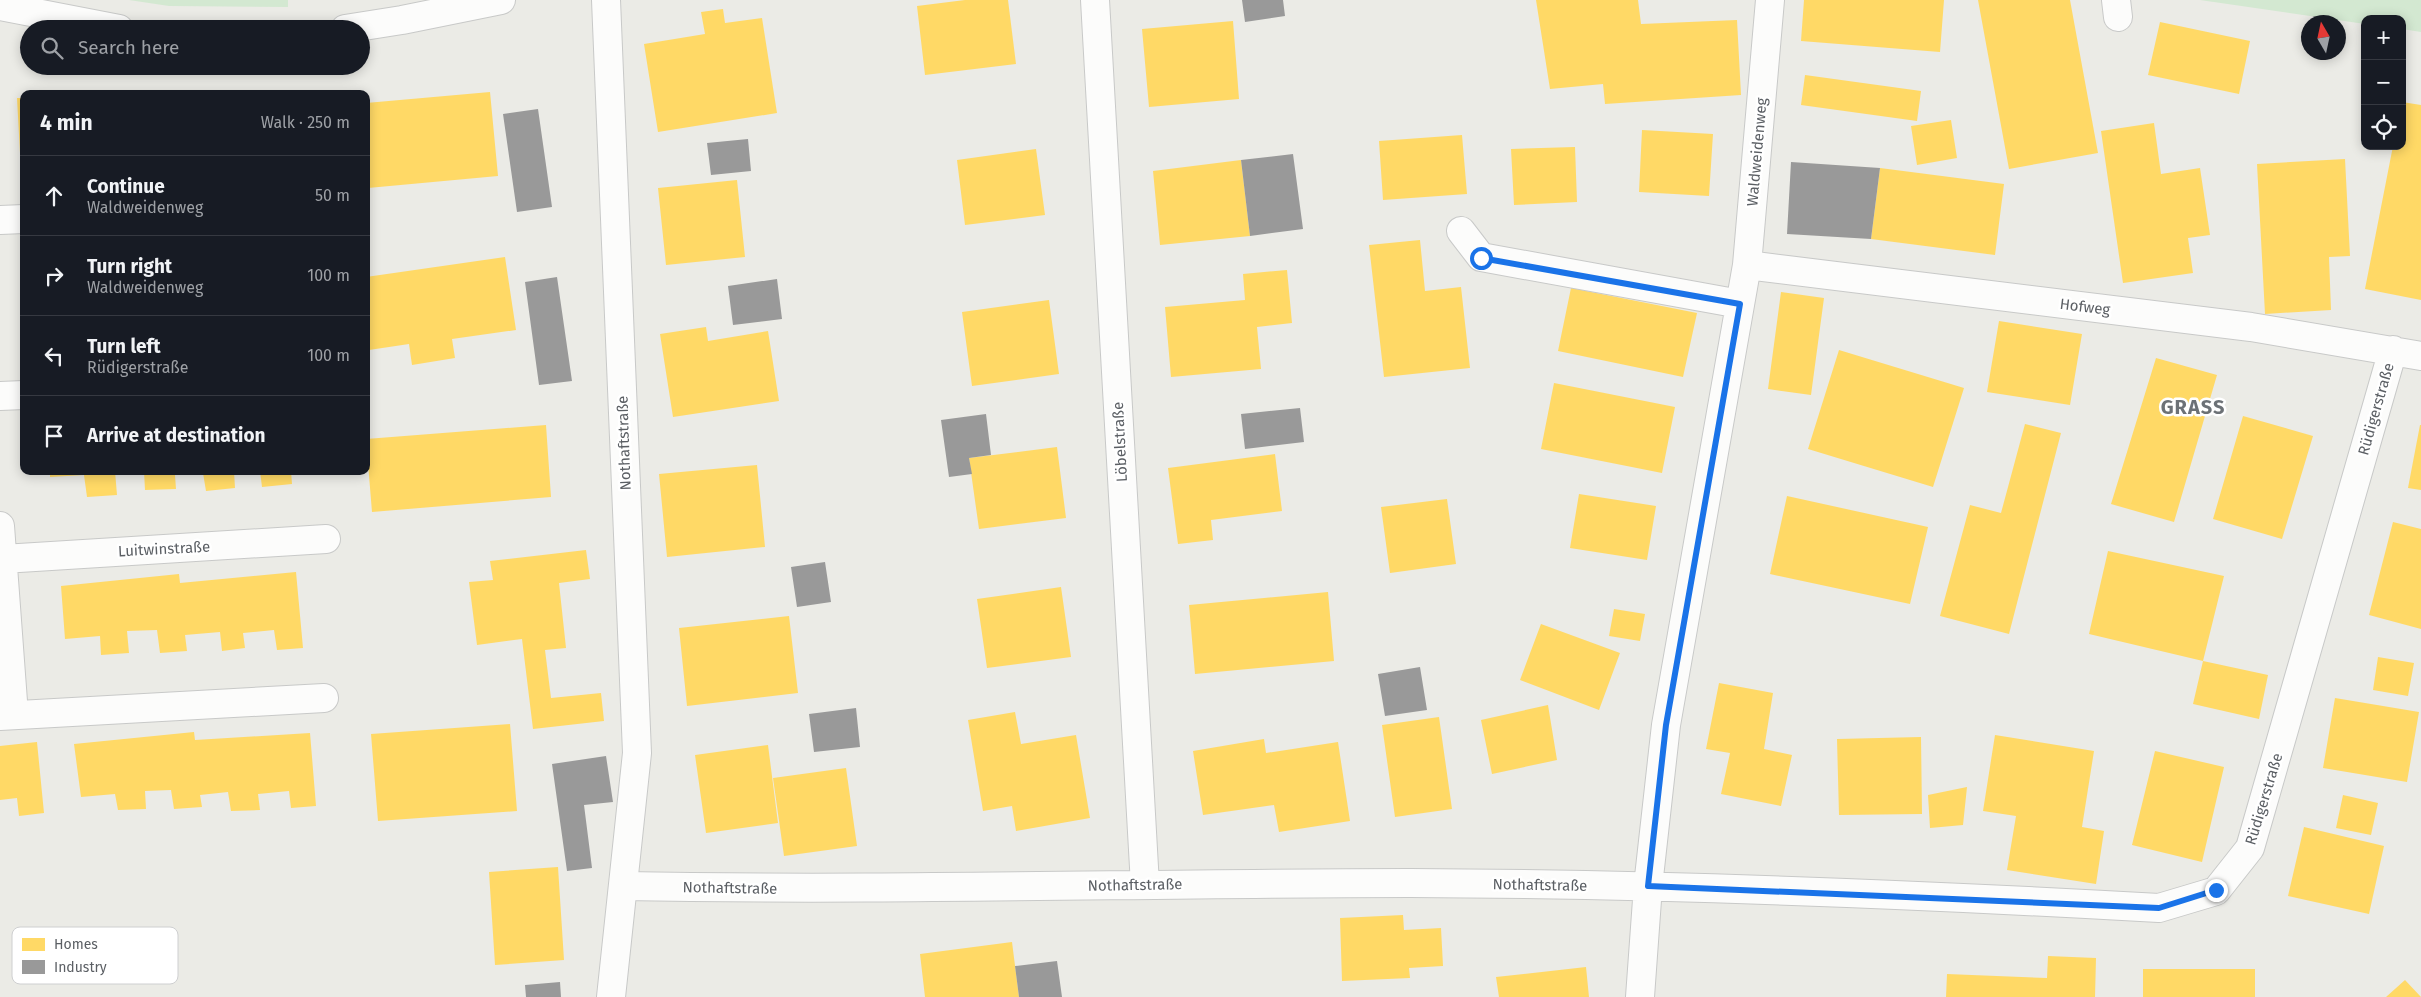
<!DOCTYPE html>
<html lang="en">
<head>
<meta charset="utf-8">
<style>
  body { margin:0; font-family:"Fira Sans",sans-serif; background:#20242c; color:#f1f3f6 }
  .controls { position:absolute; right:15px; top:15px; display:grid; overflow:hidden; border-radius:10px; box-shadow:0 2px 12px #0003 }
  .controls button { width:45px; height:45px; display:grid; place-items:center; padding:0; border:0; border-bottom:1px solid #363941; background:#171b24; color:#f1f3f6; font:25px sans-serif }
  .compass { position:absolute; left:2301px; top:15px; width:45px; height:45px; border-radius:50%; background:#171b24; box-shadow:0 2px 12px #0003; rotate:351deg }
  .stop { position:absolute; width:15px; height:15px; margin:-11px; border:4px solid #1a73e8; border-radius:50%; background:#fff }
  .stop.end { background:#1a73e8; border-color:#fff; box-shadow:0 1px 5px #0008 }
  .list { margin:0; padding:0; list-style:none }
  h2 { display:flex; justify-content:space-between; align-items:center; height:65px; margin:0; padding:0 20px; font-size:21px }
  h2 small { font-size:16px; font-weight:400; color:#9ea1a6 }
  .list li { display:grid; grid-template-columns:32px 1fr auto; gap:15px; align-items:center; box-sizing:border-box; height:80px; padding:0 20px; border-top:1px solid #363941 }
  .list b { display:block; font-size:19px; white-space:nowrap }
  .list p { margin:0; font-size:16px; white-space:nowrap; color:#9ea1a6 }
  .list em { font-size:16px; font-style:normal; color:#9ea1a6 }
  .icon { flex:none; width:28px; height:28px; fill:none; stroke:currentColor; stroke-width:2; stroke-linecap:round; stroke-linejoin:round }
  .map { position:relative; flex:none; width:2421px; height:997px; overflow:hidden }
  .search { position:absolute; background:#171b24; box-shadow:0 2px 12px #0003; left:20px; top:20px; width:350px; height:55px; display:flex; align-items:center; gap:12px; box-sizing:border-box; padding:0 18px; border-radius:28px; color:#9ea1a6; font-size:19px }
  .panel { position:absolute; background:#171b24; box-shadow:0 2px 12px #0003; left:20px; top:90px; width:350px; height:385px; border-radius:10px }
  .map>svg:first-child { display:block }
</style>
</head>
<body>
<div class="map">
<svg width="2421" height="997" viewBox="0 0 2421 997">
  <rect width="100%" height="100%" fill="#ebebe6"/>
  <path fill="#d3e8d1" d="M129,0H288V7L169,6Z
    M2200,0H2421V32L2402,29V19H2365V24Z"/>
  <path fill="#ffd966" d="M965,0H1008L1016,64L925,75L917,6Z
    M1536,0H1638L1641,24L1737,20L1741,95L1605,104L1603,84L1550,89Z
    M1804,0H1944L1940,52L1801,41Z
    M1978,0H2070L2098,153L2009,169Z
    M723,9L725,23L762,18L777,113L658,132L644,44L705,34L701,12Z
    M1233,21L1239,99L1149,107L1142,29Z
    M2160,22L2250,41L2239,94L2148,75Z
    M1805,75L1921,91L1917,121L1801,105Z
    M140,90V94H108V92Z
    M490,92L498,176L368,188L366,103Z
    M17,98H24V153H20Z
    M2402,102L2421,105V300L2365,289L2393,146H2402Z
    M1951,120L1957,158L1917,165L1911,126Z
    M2154,123L2161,174L2200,168L2210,235L2188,238L2193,273L2123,283L2101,131Z
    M1642,130L1713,134L1709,196L1639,192Z
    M1462,135L1467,194L1383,200L1379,141Z
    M1575,147L1577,202L1514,205L1511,149Z
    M1036,149L1045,215L965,225L957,160Z
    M2345,159L2350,256L2329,257L2331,310L2265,314L2257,164Z
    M1241,160L1250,236L1160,245L1153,171Z
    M1880,168L2004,184L1995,255L1871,239Z
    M737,180L745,257L666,265L658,188Z
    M1420,240L1425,291L1461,287L1470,368L1384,377L1369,245Z
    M505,257L516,330L452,339L455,358L412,365L409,344L369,350L366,329V277Z
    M1287,270L1292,323L1257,327L1261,369L1171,377L1165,307L1245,300L1243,274Z
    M1571,288L1697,313L1683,377L1558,351Z
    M1781,292L1824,298L1811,395L1768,389Z
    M1049,300L1059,374L972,386L962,312Z
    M1999,321L2082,334L2070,405L1987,392Z
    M706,327L708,341L768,331L779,401L673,417L660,334Z
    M1839,350L1964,388L1933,487L1808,449Z
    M2156,358L2217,375L2174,522L2111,504Z
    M1554,383L1675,407L1662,473L1541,449Z
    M2243,416L2313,436L2282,539L2213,519Z
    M2025,424L2061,433L2009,634L1940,616L1970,505L2001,513Z
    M546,425L551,497L372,512L366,439Z
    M2420,425H2421V490L2408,488Z
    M1057,447L1066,518L979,529L969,458Z
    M1275,454L1282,511L1211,520L1213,540L1178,544L1168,468Z
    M757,465L765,547L667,557L659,474Z
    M50,471H115L117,495L87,497L84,475L50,477Z
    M144,471H234L235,488L206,491L203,473L175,475L176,489L145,490Z
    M260,471H291L292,484L262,487Z
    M1579,494L1656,506L1647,560L1570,548Z
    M1787,496L1928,527L1910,604L1770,574Z
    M1447,499L1456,564L1390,573L1381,507Z
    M2393,522L2421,529V629L2369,615Z
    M586,550L590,579L559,583L566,648L545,650L551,698L601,693L604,721L533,729L522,639L477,645L469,582L493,580L490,561Z
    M2108,551L2224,576L2203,661L2089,634Z
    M296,572L303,648L277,650L274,630L243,633L245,648L222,651L220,632L185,635L187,651L160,653L157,630L127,631L129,653L101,655L100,636L65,639L61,586L179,574L180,583Z
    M1061,587L1071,657L987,668L977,599Z
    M1328,592L1334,661L1195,674L1189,605Z
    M1614,609L1645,614L1640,641L1609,636Z
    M789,616L798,693L687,706L679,628Z
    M1541,624L1620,653L1599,710L1520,680Z
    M2378,657L2414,663L2408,696L2373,690Z
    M2203,661L2268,675L2259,719L2193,704Z
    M1719,683L1773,693L1764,749L1792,755L1781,806L1721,794L1730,753L1706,749Z
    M2335,698L2419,712L2407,782L2323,768Z
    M1548,705L1557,760L1492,774L1481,720Z
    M1015,712L1021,744L1076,735L1090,818L1016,831L1012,806L983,811L968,720Z
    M1439,717L1452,809L1395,817L1382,725Z
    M510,724L517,811L378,821L371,734Z
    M194,732L195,740L310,733L316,806L291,808L289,791L258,794L260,810L231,811L228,792L200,795L202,807L174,809L171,790L145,791L146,809L118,810L115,794L81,797L74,744Z
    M1995,735L2094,751L2082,827L2104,831L2096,884L2007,870L2016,816L1983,811Z
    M1921,737L1922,814L1839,815L1837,739Z
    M1264,739L1266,753L1338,742L1350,821L1279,832L1274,805L1203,815L1193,751Z
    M37,742L44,813L19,816L17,798L0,800V746Z
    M768,745L778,823L706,833L695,755Z
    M2155,751L2224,767L2202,862L2132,845Z
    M846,768L857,846L784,856L773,778Z
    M1967,787L1963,825L1930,828L1928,795Z
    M2343,795L2378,803L2371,835L2336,828Z
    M2304,827L2384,846L2369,914L2288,896Z
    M558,867L564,960L495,965L489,872Z
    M1403,915L1404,930L1441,928L1443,966L1409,968L1410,978L1342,981L1340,918Z
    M1012,942L1019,997H925L920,954Z
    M2048,956L2096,958L2095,997H1946L1947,974L2047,978Z
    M1586,967L1589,997H1499L1496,977Z
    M2143,969H2255V997H2143Z
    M2405,980L2421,997H2386Z"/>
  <path fill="#999" d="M1242,0H1283L1285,16L1245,22Z
    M538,109L552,207L517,212L503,114Z
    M748,139L751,171L711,175L707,143Z
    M1293,154L1303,229L1250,236L1241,160Z
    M1791,162L1880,168L1871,239L1787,234Z
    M557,277L572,381L539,385L525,282Z
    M777,279L782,319L733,325L728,286Z
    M1300,408L1304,442L1245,449L1241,414Z
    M986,414L991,455L969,458L972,474L949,477L941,420Z
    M825,562L831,602L797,607L791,567Z
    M1420,667L1427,710L1385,716L1378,674Z
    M856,708L860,747L814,752L809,714Z
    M606,756L613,802L584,805L592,868L567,871L552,764Z
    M1057,961L1062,997H1019L1015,966Z
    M560,982L561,997H526L525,985Z"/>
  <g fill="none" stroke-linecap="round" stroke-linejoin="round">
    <g stroke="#c8c9c8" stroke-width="30">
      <path id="minor" d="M606,0L637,753L611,997
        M1095,0L1145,885
        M2116,0L2118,17
        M0,220L24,219
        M1461,231L1481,257L1740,304
        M1747,265L2251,327L2421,356
        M0,396L24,395
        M0,526L14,715
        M3,559L326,539
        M0,716L324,698
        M623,886C885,891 1148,883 1410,883C1660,884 1910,894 2159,908L2216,891L2250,848L2393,350
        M1640,997L1648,886L1666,725L1747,265L1770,0"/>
    </g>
    <g stroke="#c8c9c8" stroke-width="30">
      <path id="tertiary" d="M0,6L119,29
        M345,29L402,20L501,0"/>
    </g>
    <use href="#minor" stroke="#fcfcfb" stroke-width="28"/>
    <use href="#tertiary" stroke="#fcfcfb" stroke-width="28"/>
  </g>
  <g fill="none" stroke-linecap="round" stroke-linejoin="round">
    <path stroke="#1a73e8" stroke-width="6" d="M1481,258L1740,304L1666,725L1648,886L2159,908L2216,890"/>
  </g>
  <g text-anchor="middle" stroke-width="5" stroke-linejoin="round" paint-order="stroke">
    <g font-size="15" fill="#5b5f64" stroke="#fff">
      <text transform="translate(1757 152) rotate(-85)" y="5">Waldweidenweg</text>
      <text transform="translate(2085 307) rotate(7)" y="5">Hofweg</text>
      <text transform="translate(2376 409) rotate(-74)" y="5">Rüdigerstraße</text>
      <text transform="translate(1120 442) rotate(-93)" y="5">Löbelstraße</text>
      <text transform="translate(624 443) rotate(-92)" y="5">Nothaftstraße</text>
      <text transform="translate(164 549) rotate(-3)" y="5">Luitwinstraße</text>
      <text transform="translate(2264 799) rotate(-73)" y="5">Rüdigerstraße</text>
      <text transform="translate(1135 885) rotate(-1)" y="5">Nothaftstraße</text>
      <text transform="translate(1540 885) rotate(1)" y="5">Nothaftstraße</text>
      <text transform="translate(730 888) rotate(1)" y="5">Nothaftstraße</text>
    </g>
    <g font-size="20" font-weight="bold" letter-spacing="1" fill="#6c7176" stroke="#fff">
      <text x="2193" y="414">GRASS</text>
    </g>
  </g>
  <rect x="12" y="927" width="166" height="57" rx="8" fill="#fff" stroke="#cecfd0" stroke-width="1"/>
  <rect x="22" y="938" width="23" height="13" fill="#ffd966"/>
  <rect x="22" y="960" width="23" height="14" fill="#999"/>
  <g font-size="14" fill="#5b5f64">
    <text x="54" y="949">Homes</text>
    <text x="54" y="972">Industry</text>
  </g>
</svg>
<div class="controls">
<button>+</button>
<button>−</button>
<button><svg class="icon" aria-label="locate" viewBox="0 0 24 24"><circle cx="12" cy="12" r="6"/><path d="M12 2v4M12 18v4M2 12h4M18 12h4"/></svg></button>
</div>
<svg class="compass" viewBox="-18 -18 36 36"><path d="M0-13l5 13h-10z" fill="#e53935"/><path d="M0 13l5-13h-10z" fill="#9ea1a6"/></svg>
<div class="stop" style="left:1481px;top:258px"></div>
<div class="stop end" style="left:2216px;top:890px"></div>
<div class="search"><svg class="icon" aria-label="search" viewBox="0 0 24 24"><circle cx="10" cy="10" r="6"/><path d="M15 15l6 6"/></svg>Search here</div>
<section class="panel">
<h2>4 min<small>Walk · 250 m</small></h2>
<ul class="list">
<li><svg class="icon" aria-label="ahead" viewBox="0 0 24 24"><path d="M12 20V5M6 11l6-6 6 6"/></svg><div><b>Continue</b><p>Waldweidenweg</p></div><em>50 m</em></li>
<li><svg class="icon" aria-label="right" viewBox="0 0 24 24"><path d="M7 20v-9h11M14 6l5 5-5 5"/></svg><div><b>Turn right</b><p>Waldweidenweg</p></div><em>100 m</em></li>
<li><svg class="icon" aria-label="left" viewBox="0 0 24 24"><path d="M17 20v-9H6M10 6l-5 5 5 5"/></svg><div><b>Turn left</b><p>Rüdigerstraße</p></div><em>100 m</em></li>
<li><svg class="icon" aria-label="arrive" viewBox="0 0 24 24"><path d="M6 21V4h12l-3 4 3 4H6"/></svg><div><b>Arrive at destination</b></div></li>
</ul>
</section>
</div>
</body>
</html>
